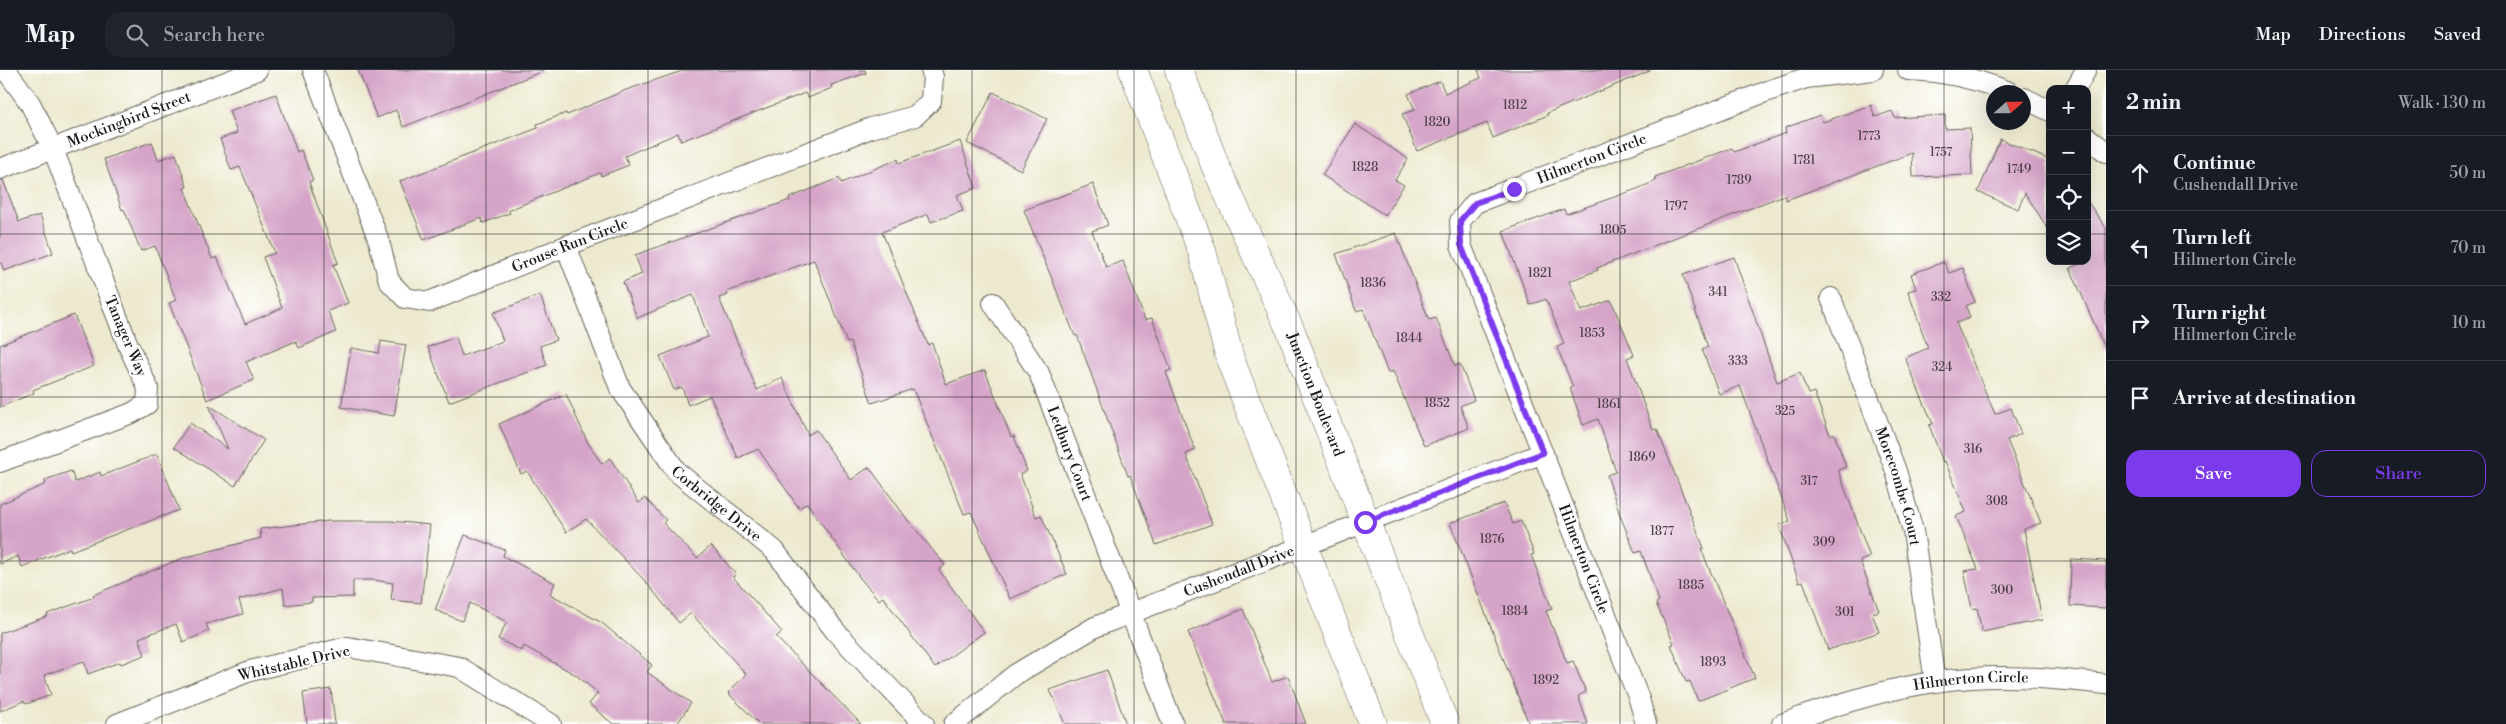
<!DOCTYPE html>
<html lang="en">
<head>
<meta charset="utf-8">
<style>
  body { margin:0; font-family:"Libre Bodoni",serif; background:#20242c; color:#f1f3f6 }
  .controls { position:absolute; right:15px; top:15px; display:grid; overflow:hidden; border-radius:10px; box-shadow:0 5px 20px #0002 }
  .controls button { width:45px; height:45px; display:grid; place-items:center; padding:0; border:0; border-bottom:1px solid #363941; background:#171b24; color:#f1f3f6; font:25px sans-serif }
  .compass { position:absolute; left:1986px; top:15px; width:45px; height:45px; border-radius:50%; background:#171b24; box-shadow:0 5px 20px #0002; rotate:69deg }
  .stop { position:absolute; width:15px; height:15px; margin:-11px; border:4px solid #7c3aed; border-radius:50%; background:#fff }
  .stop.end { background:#7c3aed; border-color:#fff; box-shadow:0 1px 5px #0008 }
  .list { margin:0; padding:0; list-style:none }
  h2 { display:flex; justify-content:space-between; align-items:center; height:65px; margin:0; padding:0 20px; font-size:21px }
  h2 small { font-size:16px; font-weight:400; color:#9ea1a6 }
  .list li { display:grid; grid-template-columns:32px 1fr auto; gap:15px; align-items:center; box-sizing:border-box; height:75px; padding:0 20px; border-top:1px solid #363941 }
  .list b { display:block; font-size:19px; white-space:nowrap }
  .list p { margin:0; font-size:16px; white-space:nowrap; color:#9ea1a6 }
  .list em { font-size:16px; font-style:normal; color:#9ea1a6 }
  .actions { display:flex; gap:10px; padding:15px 20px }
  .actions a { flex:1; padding:11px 0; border:1px solid #7c3aed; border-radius:15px; text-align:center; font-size:18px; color:#7c3aed }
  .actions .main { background:#7c3aed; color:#fff }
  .icon { flex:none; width:28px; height:28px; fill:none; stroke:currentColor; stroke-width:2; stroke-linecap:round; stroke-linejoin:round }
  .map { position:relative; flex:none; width:2106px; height:654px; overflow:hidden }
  header { display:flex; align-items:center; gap:30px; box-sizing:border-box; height:70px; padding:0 25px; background:#171b24; border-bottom:1px solid #363941 }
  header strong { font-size:24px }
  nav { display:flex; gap:28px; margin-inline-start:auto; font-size:18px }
  .search { width:350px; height:45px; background:#20242c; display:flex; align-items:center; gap:12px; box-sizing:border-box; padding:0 18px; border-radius:15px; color:#9ea1a6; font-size:19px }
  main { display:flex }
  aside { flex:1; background:#171b24 }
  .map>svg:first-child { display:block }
</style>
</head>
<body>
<header>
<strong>Map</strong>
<div class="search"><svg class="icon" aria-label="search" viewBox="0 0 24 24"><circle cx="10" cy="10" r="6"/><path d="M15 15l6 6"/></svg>Search here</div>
<nav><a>Map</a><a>Directions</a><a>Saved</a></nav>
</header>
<main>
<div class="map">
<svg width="2106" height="654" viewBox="0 0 2106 654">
  <rect width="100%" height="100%" fill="#fff"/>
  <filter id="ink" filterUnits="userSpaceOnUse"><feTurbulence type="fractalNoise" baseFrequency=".02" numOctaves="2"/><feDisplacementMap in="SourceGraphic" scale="10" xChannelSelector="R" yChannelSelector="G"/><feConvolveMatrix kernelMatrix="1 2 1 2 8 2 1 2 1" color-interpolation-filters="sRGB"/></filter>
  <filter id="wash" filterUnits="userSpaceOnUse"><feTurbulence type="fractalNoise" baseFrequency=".0096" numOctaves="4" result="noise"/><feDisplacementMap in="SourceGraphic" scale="20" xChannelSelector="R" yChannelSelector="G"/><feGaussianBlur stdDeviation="1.12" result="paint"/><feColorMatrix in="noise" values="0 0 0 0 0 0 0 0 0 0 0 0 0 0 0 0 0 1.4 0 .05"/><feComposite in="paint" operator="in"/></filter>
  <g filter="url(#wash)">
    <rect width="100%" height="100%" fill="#ede9cf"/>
    <g id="blocks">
      <path fill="#d5a4c8" d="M358,0H542L543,1L403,57L396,40L377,48Z
        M685,0H865L866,3L831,15L832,18L808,28L805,23L681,71L678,63L625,86L629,95L601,106L600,103L509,140L510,143L483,153L481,148L424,170L400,111L538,58L537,54L566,43L567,45L626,20Z
        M1478,0H1650V1L1547,43L1548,45L1493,68L1487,53L1417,81L1402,44L1415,40L1408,24L1440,11L1445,23L1481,8Z
        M993,22L1047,49L1021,100L967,73Z
        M276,24L297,82L301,80L313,110L309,112L338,193L333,195L348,233L328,241L336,262L299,278L296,271L246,292L254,310L207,330L169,233L176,230L155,176L141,181L124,139L122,140L104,89L152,72L158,90L176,84L187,117L184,118L212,189L217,187L245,254L282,238L263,187L275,183L240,97L231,100L220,69L237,63L229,41Z
        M1871,35L1875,47L1892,41L1895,48L1945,45V59L1970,58L1972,105L1913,107L1912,83L1786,130L1784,125L1597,198L1598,200L1569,211L1581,241L1611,230L1634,285L1627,288L1653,360L1657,359L1704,478L1701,479L1755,608L1698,631L1690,611L1686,612L1671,575L1674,574L1656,533L1659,531L1641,481L1635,483L1620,445L1607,405L1616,402L1598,349L1583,355L1570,318L1573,317L1557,277L1564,274L1546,229L1530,235L1503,161L1564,139L1566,144L1637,119L1656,111L1655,107L1732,78L1734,82L1786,63L1785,58L1820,45L1823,52Z
        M1355,54L1408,89L1395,110L1404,115L1385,145L1322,105Z
        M2000,69L2050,90V162L2025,123L2018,139L1978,122Z
        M960,71L976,118L957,125L963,141L931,152L928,144L882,162L928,275L932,273L946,314L985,300L1011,367L1014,366L1027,401L1020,404L1036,447L1041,445L1067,504L1010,529L971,442L964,444L913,319L872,333L850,272L847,273L814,190L727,222L728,225L719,228L757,320L782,308L808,365L816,360L851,410L869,397L907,449L945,495L939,500L984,562L935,598L883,527L879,530L860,508L807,433L799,438L758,379L738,388L710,326L688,335L682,317L674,320L660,286L708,267L693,225L637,248L623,212L642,204L635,185L790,130L789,128L839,108L841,113L898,89L899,93Z
        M3,110L19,152L40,145L53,183L4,201L0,190V111Z
        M1093,114L1108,155L1092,161L1106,197L1123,191L1145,250L1152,248L1171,300L1166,302L1195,380L1186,384L1212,454L1156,475L1130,405L1128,406L1077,265L1075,266L1024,140Z
        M2087,131L2106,158V281L2070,198L2087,191Z
        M1396,163L1429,250L1436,248L1455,296L1460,294L1474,330L1460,336L1469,358L1424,376L1393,301L1388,303L1363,239L1356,241L1336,184Z
        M1734,187L1777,312L1800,303L1808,324L1814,322L1830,365L1834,363L1846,397L1838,400L1870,487L1860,491L1879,541L1872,543L1879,562L1828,580L1803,511L1799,512L1779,455L1790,451L1740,316L1719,324L1702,279L1708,277L1683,205Z
        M1944,192L1949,203L1963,198L1975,232L1966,236L1970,248L1956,253L1995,344L2011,338L2021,364L2007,370L2041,453L2024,459L2042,550L1982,562L1977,538L1972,539L1964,501L1978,499L1956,446L1966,442L1945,391L1943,392L1929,355L1933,354L1905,288L1928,278L1908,221L1916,219L1911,204Z
        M540,225L556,270L540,276L547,295L449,332L428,277L456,267L462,286L503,271L493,243Z
        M74,245L94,296L33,320L34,323L0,337V275Z
        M381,271L406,275L394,346L341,337L351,278L379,283Z
        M566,324L588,373L602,394L610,388L639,433L645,428L666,450L663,453L697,488L711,476L736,504L733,507L782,562L776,567L861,654H759L728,623L746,604L691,543L679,553L645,511L586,449L566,462L527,401L521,404L499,354Z
        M209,335L264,370L235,416L174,377L190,353L228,379Z
        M157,384L179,440L71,481L70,478L22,497L18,486L0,494V434L46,414L45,410L71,401L75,412L100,402L101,406Z
        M1504,433L1513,454L1521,451L1534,484L1531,485L1552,539L1546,541L1567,593L1573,591L1586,622L1578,626L1588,654H1529L1450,453Z
        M328,451H390L430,455L421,533L391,530L393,513L374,510H353V527L312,528V532L285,535L283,518L239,530L243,544L206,554L209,561L183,572L176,554L139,568L145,585L121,594L120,592L88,604L84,591L44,605L51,625L26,634L24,631L0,641V563L48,546L47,544L94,527L93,525L183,488L261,468L260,459Z
        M465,465L505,480L503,486L555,513L550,524L602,553L652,595L647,602L691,633L677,654H613L589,634L598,623L576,605L524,576L522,581L498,569L507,552L470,533L462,551L435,540Z
        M2071,489L2106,491V538L2070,536Z
        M1243,539L1272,612L1288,606L1306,654H1226L1188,562Z
        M1107,600L1126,654H1065L1050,620Z
        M331,619L335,654H307L303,623Z"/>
    </g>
  </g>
  <g filter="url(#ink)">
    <use href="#blocks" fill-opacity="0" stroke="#65645b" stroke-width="1"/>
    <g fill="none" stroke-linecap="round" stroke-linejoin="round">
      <g stroke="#65645b" stroke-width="22">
        <g id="minor">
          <path id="s1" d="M313,0L379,171L389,211L405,228L429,232L566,176L871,58L915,46L931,31L933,7L931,0"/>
          <path d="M1908,0C1943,1 1977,9 2009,22"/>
          <path d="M2075,19L2086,0"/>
          <path d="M2024,28L2050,41"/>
          <path d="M2087,67L2106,82"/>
          <path id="s2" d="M0,99L257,0"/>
          <path id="s3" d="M566,176L620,318L677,402L774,480L836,562L924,654"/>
          <path id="s4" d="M1831,228L1896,401L1913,461L1935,612"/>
          <path id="s5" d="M993,233L1039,303L1173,654"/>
          <path d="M0,392L132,343L147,334L148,318L128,275L53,79L30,33L6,0"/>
          <path d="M117,654L250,601L348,577L459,597L551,654"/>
          <path id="s6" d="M954,654L1016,604L1095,557L1543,383"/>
          <path id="s7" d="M1646,654L1639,629L1461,175L1460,151L1475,133L1768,21L1806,8L1873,0"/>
          <path id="s8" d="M1782,654C1831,636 1883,619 1935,612C1992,603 2050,608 2106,614"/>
        </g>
      </g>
      <g stroke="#65645b" stroke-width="29">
        <g id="secondary">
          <path d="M1133,0L1202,181L1230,289L1373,654"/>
          <path id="s9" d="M1179,0L1215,95L1290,259L1445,654"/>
        </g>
      </g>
      <use href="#minor" stroke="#fff" stroke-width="20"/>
      <use href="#secondary" stroke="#fff" stroke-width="28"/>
    </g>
  </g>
  <g fill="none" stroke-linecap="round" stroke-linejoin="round" filter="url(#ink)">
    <path stroke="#7c3aed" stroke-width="6" d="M1365,452L1543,383L1461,175L1460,151L1475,133L1514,119"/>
  </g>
  <path fill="none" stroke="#1c1c1c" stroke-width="1" stroke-opacity="0.55" d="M162,0V654M324,0V654M486,0V654M648,0V654M810,0V654M972,0V654M1134,0V654M1296,0V654M1458,0V654M1620,0V654M1782,0V654M1944,0V654M0,164H2050M2087,164H2106M0,327H2106M0,491H2106"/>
  <g text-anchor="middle" stroke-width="4.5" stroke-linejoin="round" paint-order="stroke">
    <g font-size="12" fill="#4a3e47">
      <text x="1515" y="39">1812</text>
      <text x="1437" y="56">1820</text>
      <text x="1869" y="70">1773</text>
      <text x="1941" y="86">1757</text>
      <text x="1804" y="94">1781</text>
      <text x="1365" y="101">1828</text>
      <text x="2019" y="103">1749</text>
      <text x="1739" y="114">1789</text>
      <text x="1676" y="140">1797</text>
      <text x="1613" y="164">1805</text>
      <text x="1540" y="207">1821</text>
      <text x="1373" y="217">1836</text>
      <text x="1718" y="226">341</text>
      <text x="1941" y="231">332</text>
      <text x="1592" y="267">1853</text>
      <text x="1409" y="272">1844</text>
      <text x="1738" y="295">333</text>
      <text x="1942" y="301">324</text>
      <text x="1437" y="337">1852</text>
      <text x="1609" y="338">1861</text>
      <text x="1785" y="345">325</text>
      <text x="1973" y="383">316</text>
      <text x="1642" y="391">1869</text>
      <text x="1809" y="415">317</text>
      <text x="1997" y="435">308</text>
      <text x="1662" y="465">1877</text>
      <text x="1492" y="473">1876</text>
      <text x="1824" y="476">309</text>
      <text x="1691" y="519">1885</text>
      <text x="2002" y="524">300</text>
      <text x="1515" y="545">1884</text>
      <text x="1845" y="546">301</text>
      <text x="1713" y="596">1893</text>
      <text x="1546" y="614">1892</text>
    </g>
    <g font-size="15" fill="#1c1c1c" stroke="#fff">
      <text dy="5" stroke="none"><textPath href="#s2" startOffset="138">Mockingbird Street</textPath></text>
      <text dy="5" stroke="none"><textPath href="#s7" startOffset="686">Hilmerton Circle</textPath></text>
      <text dy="5" stroke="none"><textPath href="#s1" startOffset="424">Grouse Run Circle</textPath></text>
      <text transform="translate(126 266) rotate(67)" y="5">Tanager Way</text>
      <text dy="5" stroke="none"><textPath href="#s9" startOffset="352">Junction Boulevard</textPath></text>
      <text dy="5" stroke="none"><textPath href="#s5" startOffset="170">Ledbury Court</textPath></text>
      <text dy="5" stroke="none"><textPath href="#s4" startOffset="200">Morecombe Court</textPath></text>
      <text dy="5" stroke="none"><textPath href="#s3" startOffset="304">Corbridge Drive</textPath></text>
      <text transform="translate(1584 489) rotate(69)" y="5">Hilmerton Circle</text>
      <text dy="5" stroke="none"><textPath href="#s6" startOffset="326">Cushendall Drive</textPath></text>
      <text transform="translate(294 593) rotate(-13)" y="5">Whitstable Drive</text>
      <text dy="5" stroke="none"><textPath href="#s8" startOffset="195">Hilmerton Circle</textPath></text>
    </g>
  </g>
</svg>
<div class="controls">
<button>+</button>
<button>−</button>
<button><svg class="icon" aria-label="locate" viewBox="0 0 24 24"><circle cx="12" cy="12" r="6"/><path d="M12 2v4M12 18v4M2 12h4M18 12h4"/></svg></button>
<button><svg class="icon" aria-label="layers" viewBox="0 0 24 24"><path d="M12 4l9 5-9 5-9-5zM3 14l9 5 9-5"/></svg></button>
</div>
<svg class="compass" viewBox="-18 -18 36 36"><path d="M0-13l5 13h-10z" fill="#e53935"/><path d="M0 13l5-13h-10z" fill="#9ea1a6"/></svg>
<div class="stop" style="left:1365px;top:452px"></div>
<div class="stop end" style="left:1514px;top:119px"></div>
</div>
<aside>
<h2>2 min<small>Walk · 130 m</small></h2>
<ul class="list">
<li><svg class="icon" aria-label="ahead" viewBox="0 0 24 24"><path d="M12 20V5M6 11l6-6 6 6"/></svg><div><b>Continue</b><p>Cushendall Drive</p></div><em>50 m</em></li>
<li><svg class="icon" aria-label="left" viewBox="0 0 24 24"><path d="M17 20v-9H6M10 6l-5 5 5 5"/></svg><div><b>Turn left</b><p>Hilmerton Circle</p></div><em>70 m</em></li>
<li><svg class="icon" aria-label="right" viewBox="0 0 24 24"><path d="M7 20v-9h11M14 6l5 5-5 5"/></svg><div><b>Turn right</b><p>Hilmerton Circle</p></div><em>10 m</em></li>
<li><svg class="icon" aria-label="arrive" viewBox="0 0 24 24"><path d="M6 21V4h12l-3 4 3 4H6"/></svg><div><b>Arrive at destination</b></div></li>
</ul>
<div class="actions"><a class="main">Save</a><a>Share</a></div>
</aside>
</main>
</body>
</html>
